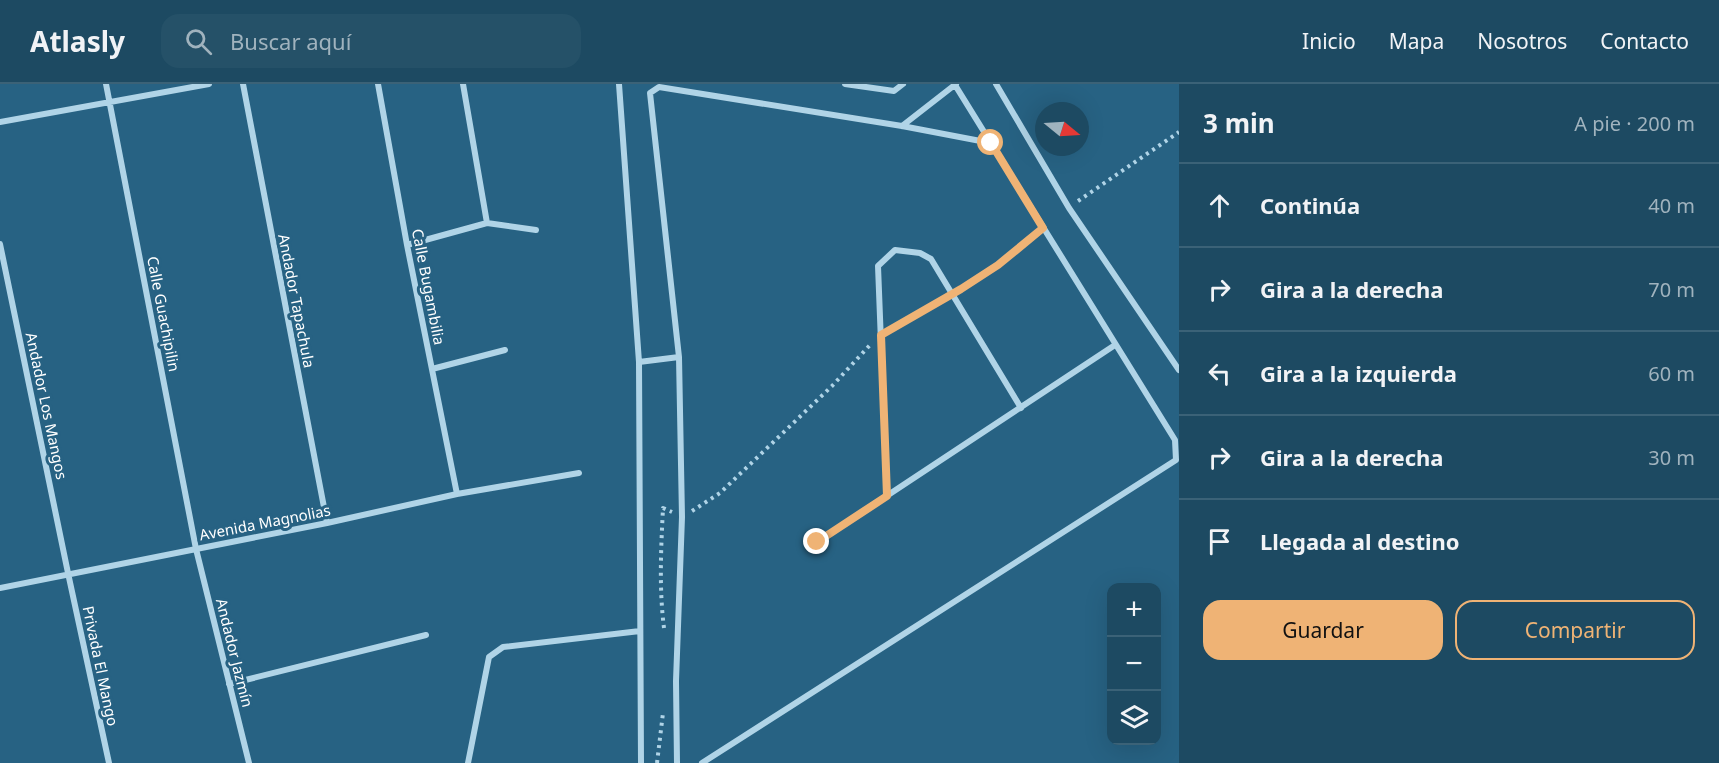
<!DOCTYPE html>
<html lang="es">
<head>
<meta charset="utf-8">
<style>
  body { margin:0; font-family:"Noto Sans",sans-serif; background:#255168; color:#f1f3f6 }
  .controls { position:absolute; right:18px; bottom:18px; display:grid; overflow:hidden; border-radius:12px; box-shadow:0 6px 24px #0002 }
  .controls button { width:54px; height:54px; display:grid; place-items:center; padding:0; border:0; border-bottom:2px solid #3b6277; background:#1d4a62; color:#f1f3f6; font:30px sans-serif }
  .compass { position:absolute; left:1035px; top:18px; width:54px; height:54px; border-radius:50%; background:#1d4a62; box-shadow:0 6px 24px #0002; rotate:108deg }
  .stop { position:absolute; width:18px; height:18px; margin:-14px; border:4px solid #efb375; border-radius:50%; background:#fff }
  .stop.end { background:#efb375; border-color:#fff; box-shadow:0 2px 6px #0008 }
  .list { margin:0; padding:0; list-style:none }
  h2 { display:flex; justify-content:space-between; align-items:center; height:78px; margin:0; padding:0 24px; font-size:26px }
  h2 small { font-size:20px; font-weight:400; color:#a0b3be }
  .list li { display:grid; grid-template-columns:39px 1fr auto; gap:18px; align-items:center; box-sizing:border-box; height:84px; padding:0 24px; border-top:2px solid #3b6277 }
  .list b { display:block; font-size:22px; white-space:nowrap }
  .list em { font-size:20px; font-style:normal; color:#a0b3be }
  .actions { display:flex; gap:12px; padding:18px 24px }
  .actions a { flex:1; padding:14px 0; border:2px solid #efb375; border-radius:18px; text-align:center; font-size:21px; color:#efb375 }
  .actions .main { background:#efb375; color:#111 }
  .icon { flex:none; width:33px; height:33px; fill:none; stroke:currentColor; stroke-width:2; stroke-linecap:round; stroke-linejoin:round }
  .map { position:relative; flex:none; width:1179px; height:679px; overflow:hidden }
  header { display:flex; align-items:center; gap:36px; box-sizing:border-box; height:84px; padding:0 30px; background:#1d4a62; border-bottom:2px solid #3b6277 }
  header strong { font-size:28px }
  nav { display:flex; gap:33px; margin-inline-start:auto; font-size:21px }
  .search { width:420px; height:54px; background:#255168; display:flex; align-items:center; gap:15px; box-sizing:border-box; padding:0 21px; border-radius:18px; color:#a0b3be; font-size:22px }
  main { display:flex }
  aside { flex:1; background:#1d4a62 }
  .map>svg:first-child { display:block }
</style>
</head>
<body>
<header>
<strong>Atlasly</strong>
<div class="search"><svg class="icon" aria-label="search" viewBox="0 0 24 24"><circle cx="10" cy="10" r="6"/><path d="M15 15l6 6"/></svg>Buscar aquí</div>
<nav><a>Inicio</a><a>Mapa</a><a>Nosotros</a><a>Contacto</a></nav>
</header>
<main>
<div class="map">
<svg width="1179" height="679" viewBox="0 0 1179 679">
  <rect width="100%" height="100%" fill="#276283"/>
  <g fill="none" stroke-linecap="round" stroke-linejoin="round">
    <path stroke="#b0d4e7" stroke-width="4" stroke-dasharray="3 4.5" stroke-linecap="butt" d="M1078,117L1179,48
      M961,205L998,181L1034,151
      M891,246L944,214
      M692,427L720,409L832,302L870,261
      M664,544C659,505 661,464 663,424L672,428
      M657,679L663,629"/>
    <path stroke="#b0d4e7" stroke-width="6" d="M106,0L196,465L249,679
      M243,0L327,439
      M378,0L407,161L457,410
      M463,0L487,139
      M619,0L639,278L641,679
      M845,0L894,7L903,0
      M996,0L1069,124L1179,286
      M0,38L209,0
      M902,42L956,0
      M0,160L68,489L109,679
      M407,161L487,139L536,146
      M639,278L679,273
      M432,285L505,266
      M887,412L878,182L895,166L920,169L931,175L1021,324
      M817,458L1115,261
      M0,504L327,439L457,410L579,389
      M229,600L426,551
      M468,679L489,573L503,563L640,547
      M677,679L676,597L682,433L679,273L650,9L659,3L902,42L991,59
      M702,679L1176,376L1175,356L955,1"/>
  </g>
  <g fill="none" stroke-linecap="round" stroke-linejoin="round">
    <path stroke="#efb375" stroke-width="8" d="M817,458L887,412L881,251L961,205L998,181L1043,144L991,59"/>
  </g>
  <g text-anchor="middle" stroke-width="6" stroke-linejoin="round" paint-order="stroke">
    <g font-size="15" fill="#fff" stroke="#276283">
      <text transform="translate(428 203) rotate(79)" y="5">Calle Bugambilia</text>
      <text transform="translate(296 217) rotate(79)" y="5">Andador Tapachula</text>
      <text transform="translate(163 230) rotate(79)" y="5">Calle Guachipilin</text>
      <text transform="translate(46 322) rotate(78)" y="5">Andador Los Mangos</text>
      <text transform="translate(265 439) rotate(-11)" y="5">Avenida Magnolias</text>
      <text transform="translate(234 569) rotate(76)" y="5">Andador Jazmín</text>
      <text transform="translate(100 582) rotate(78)" y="5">Privada El Mango</text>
    </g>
  </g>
</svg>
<div class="controls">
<button>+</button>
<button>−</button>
<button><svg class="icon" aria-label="layers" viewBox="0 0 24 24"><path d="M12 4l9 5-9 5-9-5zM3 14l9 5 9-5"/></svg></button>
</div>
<svg class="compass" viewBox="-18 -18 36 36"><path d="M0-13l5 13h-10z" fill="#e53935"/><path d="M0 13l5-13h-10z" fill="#a0b3be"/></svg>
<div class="stop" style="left:991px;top:59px"></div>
<div class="stop end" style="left:817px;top:458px"></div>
</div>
<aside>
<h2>3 min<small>A pie · 200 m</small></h2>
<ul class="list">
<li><svg class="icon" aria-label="ahead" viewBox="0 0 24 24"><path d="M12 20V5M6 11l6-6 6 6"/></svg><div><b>Continúa</b></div><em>40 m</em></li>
<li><svg class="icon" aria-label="right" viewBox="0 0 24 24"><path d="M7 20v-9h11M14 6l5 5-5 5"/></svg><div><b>Gira a la derecha</b></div><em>70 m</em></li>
<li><svg class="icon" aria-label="left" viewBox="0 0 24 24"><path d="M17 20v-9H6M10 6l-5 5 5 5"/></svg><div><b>Gira a la izquierda</b></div><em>60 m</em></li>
<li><svg class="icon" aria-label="right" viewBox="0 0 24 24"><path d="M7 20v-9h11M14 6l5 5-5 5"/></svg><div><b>Gira a la derecha</b></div><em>30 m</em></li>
<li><svg class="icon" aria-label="arrive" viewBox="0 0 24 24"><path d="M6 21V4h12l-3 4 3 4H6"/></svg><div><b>Llegada al destino</b></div></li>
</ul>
<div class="actions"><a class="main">Guardar</a><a>Compartir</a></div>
</aside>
</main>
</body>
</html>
